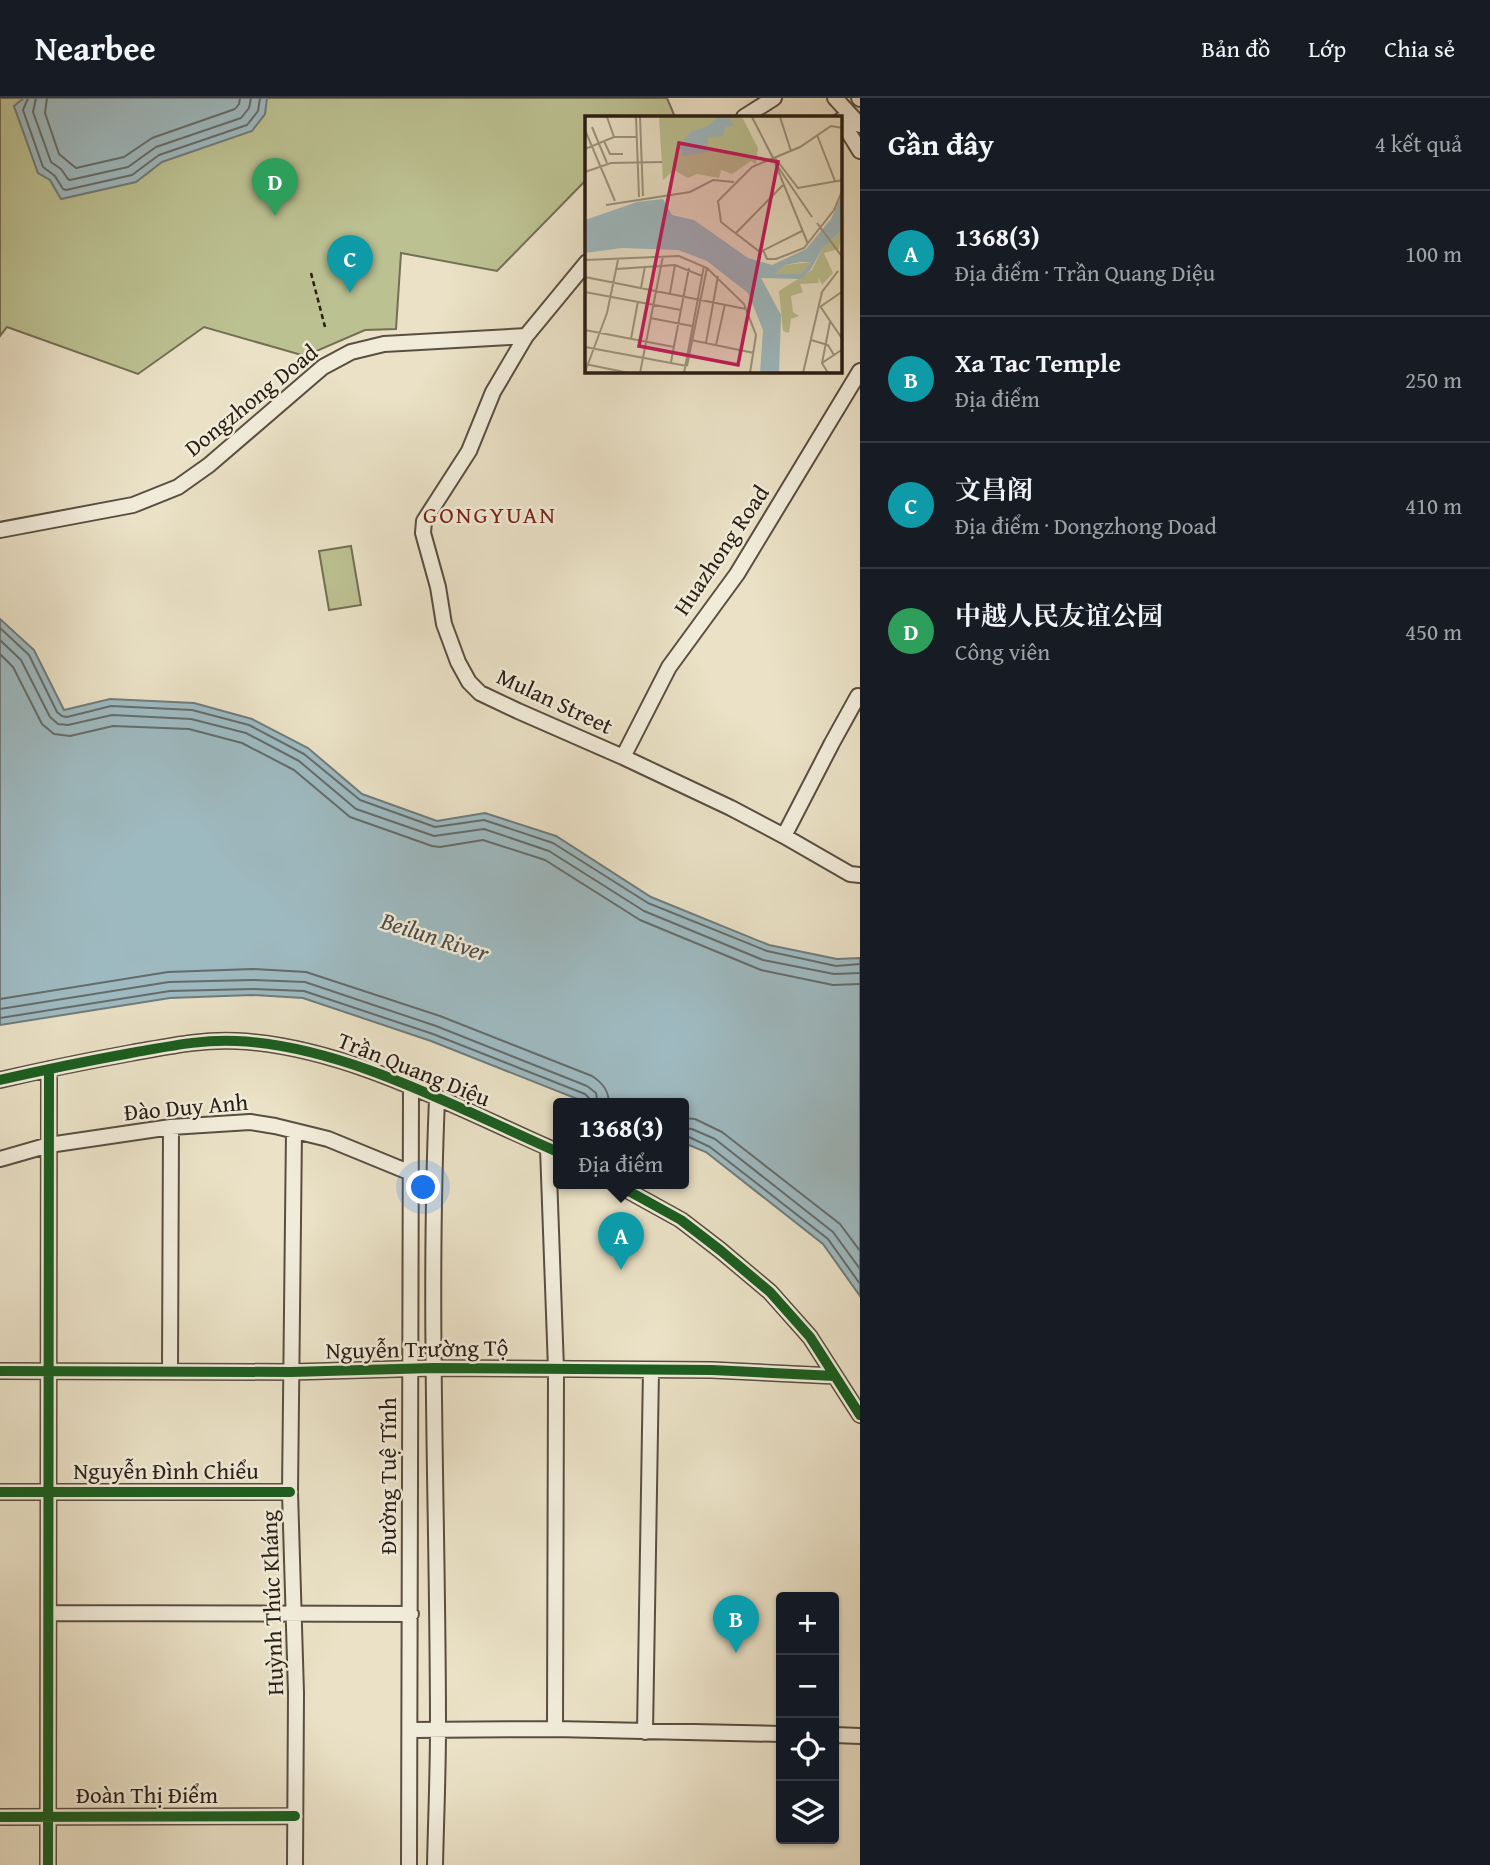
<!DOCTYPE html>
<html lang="vi">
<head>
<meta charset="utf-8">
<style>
  body { margin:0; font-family:"Gentium Book Plus","Noto Serif SC",serif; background:#20242c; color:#f1f3f6 }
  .controls { position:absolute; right:21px; bottom:21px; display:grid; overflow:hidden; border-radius:7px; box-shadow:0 2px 5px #0004 }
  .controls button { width:63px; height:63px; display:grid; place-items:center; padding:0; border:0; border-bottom:2px solid #363941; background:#171b24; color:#f1f3f6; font:35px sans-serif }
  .you { position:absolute; left:424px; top:1090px; width:24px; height:24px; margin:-18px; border:5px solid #fff; border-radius:50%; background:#1a73e8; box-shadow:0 0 0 10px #1a73e833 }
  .badge { display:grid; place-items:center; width:46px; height:46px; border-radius:50%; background:#c59692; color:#fff; font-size:23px; font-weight:700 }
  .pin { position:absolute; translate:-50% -58px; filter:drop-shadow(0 2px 4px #0008) }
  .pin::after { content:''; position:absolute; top:37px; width:24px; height:21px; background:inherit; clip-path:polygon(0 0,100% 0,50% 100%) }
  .popup { position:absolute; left:553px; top:1000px; width:136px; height:91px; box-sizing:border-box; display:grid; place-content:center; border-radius:7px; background:#171b24; filter:drop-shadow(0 2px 5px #0005); font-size:23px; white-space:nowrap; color:#9ea1a6 }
  .popup b { font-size:26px; color:#f1f3f6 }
  .popup::after { content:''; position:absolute; left:50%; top:100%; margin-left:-14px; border:14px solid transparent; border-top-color:#171b24 }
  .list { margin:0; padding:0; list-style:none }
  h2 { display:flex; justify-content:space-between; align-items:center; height:91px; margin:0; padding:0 28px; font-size:30px }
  h2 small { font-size:23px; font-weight:400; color:#9ea1a6 }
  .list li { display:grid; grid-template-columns:46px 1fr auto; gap:21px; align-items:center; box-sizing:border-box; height:126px; padding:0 28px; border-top:2px solid #363941 }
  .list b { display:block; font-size:26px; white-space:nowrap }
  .list p { margin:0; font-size:23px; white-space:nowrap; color:#9ea1a6 }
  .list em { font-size:23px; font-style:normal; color:#9ea1a6 }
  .icon { flex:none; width:38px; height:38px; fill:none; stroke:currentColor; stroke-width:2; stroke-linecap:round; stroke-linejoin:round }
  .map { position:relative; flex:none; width:860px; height:1767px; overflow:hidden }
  header { display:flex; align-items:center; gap:42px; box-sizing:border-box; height:98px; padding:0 35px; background:#171b24; border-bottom:2px solid #363941 }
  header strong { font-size:33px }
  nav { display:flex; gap:38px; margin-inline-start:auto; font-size:24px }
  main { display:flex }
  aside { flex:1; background:#171b24 }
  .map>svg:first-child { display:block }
</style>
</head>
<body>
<header>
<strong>Nearbee</strong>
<nav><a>Bản đồ</a><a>Lớp</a><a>Chia sẻ</a></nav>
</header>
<main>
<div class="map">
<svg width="860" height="1767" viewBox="0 0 860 1767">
  <rect width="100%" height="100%" fill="#eae1c6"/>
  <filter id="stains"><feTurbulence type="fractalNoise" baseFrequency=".00286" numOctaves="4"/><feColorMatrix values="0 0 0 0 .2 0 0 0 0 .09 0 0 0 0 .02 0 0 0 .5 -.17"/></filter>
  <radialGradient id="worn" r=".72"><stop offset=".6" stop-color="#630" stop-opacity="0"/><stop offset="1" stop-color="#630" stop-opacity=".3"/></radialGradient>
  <path fill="#bcc192" stroke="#736f54" stroke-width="2" d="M0,0H667L675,19H587V81L497,173L401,155L396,231L365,232L305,258L204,229L138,276L7,229L0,238Z
    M351,448L361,507L329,512L319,453Z"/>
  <path fill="#9ebac1" stroke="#707b7c" stroke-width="2" d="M24,0H267L265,16L252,33L162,64L136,84L61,101L50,82L38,75L14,8Z
    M0,521L34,552L64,612L110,601L194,605L252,621L308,650L362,696L437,723L485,715L556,738L651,799L769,847L837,861L860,860V1198L823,1146L706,1054L684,1045V1006H590L431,943L303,900L252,897L170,900L0,927Z"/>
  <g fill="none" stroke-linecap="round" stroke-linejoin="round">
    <path stroke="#646c6b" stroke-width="2" d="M28,0L23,12L43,69L55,78L63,91L66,92L132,77L159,57L247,27L258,13L260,0
      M36,0L33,14L51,64L61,71L68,81L70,82L128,69L156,49L241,20L249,10L251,0
      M47,0L45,15L59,56L76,70L124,59L152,40L235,11L239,6L240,0
      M0,530L29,557L57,614L62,618L67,619L111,608L192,612L249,627L304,656L360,702L435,729L484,722L553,745L648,805L767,853L836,868L860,866
      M0,542L21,562L50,619L58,626L68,627L112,617L191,621L246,635L299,663L356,711L434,738L484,731L549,753L644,813L763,862L834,876L860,875
      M0,556L13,569L42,626L54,636L70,638L113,628L189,631L242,645L294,672L350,719L432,748L440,749L483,742L545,762L640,822L761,872L833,887L860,886
      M0,901L168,874L253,871L306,874L440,918L592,978C603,985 609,993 609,1006
      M0,911L169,884L253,882L305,884L436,928L587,988L596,995L598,1006
      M0,920L170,893L253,891L304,893L433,936L585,996L589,1000V1006
      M684,1020L695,1021L722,1034L840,1126L860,1153
      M684,1030L692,1031L715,1041L833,1134L860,1171
      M684,1039H689L710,1049L828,1141L860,1186"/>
    <g stroke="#5a4e41" stroke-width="18">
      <path id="minor" d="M835,0L860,27
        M859,0L860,1
        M744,19L774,0
        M841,22L860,53
        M587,164L526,238L493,294L469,353L424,423L423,435L438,489L444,526L458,564L469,584L480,595L518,613L623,659L731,710L784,738L850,776L860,777
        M0,432L133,407L178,389L209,367L323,269L351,254L384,246L526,238
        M623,659L669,569L737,476L860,273
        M784,738L832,645L858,598
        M0,982C43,972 87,963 131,955C166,949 201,941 237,943C346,948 459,1011 558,1054
        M294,1033L290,1394L296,1595L295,1767
        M548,1050L556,1271L555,1631
        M0,1061L49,1047L171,1029L250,1024L275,1028L328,1041L411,1075
        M616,1086L681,1122L720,1152L770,1194L810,1239L860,1317
        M0,1273L291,1274L433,1270L712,1272L835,1278
        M170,1273L171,1029
        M0,1394H290
        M49,1515L411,1516
        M410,1632L555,1631L781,1636
        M645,1634L651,1272
        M834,1637L860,1638
        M0,1719L295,1718
        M48,1767L49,971
        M409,1767L411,989
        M435,1767C436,1721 438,1675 438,1630C438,1420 428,1210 437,1001"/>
    </g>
    <path stroke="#2a1d15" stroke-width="2.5" stroke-dasharray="5 3.5" stroke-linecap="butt" d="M311,175L325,229"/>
    <use href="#minor" stroke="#f1ecda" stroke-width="14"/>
    <g stroke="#f1ecda" stroke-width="15">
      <path id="cycleway" d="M0,982C43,972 87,963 131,955C166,949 201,941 237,943C346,948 459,1011 558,1054
        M616,1086L681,1122L720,1152L770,1194L810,1239L860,1317
        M0,1273L291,1274L433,1270L712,1272L835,1278
        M0,1394H290
        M0,1719L295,1718
        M48,1767L49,971"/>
    </g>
    <use href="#cycleway" stroke="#1b5e20" stroke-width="10"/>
  </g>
  <g text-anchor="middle" stroke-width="5" stroke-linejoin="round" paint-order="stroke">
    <g font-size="23" fill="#2a1d15" stroke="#f1ecda">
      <text transform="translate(251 302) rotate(-39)" y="8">Dongzhong Doad</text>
      <text transform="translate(721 452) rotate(-56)" y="8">Huazhong Road</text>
      <text transform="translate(555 603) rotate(25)" y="8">Mulan Street</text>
      <text transform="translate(414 971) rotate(22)" y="8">Trần Quang Diệu</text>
      <text transform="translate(186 1009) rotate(-5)" y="8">Đào Duy Anh</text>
      <text transform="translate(417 1251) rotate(-1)" y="8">Nguyễn Trường Tộ</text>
      <text x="166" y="1381">Nguyễn Đình Chiểu</text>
      <text transform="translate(388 1378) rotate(-90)" y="8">Đường Tuệ Tĩnh</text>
      <text transform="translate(272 1505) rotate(-92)" y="8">Huỳnh Thúc Kháng</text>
      <text x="147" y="1705">Đoàn Thị Điểm</text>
    </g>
    <g font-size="24" letter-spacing="2" fill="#7a1f14" stroke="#f1ecda">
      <text x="490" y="425">GONGYUAN</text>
    </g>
    <g font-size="24" font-style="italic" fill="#4d4c49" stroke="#f1ecda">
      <text transform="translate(435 839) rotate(18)" y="8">Beilun River</text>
    </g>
  </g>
  <g transform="translate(585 18)">
    <rect width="257" height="257" fill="#eae1c6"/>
    <path d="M74,1H157L173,32L171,48L166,45L147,58L136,54L134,62L112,58L103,62L89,54L78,64ZM257,114L254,133L239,137L248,157L237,169L233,161L234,167L215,168L218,176L206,180L208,196L214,200L206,203L204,217L198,215L194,175L227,154L237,133ZM226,146L215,158H190L200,149Z" fill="#bcc192"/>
    <path d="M133,1H144L149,10L140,11L138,20L123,21L122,36L98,40L95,28L107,15L121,11ZM257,79V114L237,133L226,153L216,163L176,162L196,199L194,257H175L178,214L163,177L122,145L93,134L37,132L0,137V104L52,86L78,83L87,99L109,104L163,142L187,149L221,133L246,103ZM216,146H226L215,158H190L200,149Z" fill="#9ebac1" fill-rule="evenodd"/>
    <path fill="none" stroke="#9d937f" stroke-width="2" d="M22,1L29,21M51,1L54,81M55,1L58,80M167,1L188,42M195,1L206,35M7,11L22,47M0,14L30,85M232,19L250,65M19,25L25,38H38M0,33L29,21H51M188,42L223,128M190,42L213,72L258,64M193,51L227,101M0,56L26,47L77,46M21,89L105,76L128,64L149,66M232,107L258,142M217,115L175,136L136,106L133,85L167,51L215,31L246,10L258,12M151,117L198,69M178,134L182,143H191L219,132L249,94L258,73M0,144L94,140L122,152L159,188L171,219L165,257M31,153L90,149L117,160M0,161L161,193M56,172L60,150M0,176L96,194M85,177L90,149M235,190L258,224M235,191L258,175M65,202L107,210M0,214L89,231M46,223L53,185M106,224L169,237M226,224L243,229L249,239M121,227L133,160M131,229L140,188M0,231L102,250M86,246L104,152M237,247L258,233M0,248L44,257M102,250L122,152M0,256L22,197L33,144M55,257L78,140M99,257L119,150M218,257L237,176L253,155M243,257L237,247L245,206"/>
    <path fill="#c2185b" fill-opacity="0.15" stroke="#c2185b" stroke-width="3.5" d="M94,27L193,46L153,249L54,230Z"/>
    <rect width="257" height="257" fill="none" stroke="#2a1d15" stroke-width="3.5"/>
  </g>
  <rect width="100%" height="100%" filter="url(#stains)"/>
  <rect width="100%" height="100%" fill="url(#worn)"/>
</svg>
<div class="controls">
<button>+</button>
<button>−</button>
<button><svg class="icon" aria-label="locate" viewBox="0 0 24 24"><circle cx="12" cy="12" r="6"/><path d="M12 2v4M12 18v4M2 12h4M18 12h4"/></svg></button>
<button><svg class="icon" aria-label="layers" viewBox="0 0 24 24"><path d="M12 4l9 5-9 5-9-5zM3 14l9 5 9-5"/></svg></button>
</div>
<div class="you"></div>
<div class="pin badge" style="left:621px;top:1172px;background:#0f9aa8">A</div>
<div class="popup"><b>1368(3)</b>Địa điểm</div>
<div class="pin badge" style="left:736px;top:1555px;background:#0f9aa8">B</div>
<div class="pin badge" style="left:350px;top:195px;background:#0f9aa8">C</div>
<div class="pin badge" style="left:275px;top:118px;background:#2e9e5b">D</div>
</div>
<aside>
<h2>Gần đây<small>4 kết quả</small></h2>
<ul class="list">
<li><span class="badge" style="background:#0f9aa8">A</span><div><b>1368(3)</b><p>Địa điểm · Trần Quang Diệu</p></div><em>100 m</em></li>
<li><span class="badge" style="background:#0f9aa8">B</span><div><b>Xa Tac Temple</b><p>Địa điểm</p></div><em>250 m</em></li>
<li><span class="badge" style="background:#0f9aa8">C</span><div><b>文昌阁</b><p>Địa điểm · Dongzhong Doad</p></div><em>410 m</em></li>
<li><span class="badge" style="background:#2e9e5b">D</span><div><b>中越人民友谊公园</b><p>Công viên</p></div><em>450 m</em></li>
</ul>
</aside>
</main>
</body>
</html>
